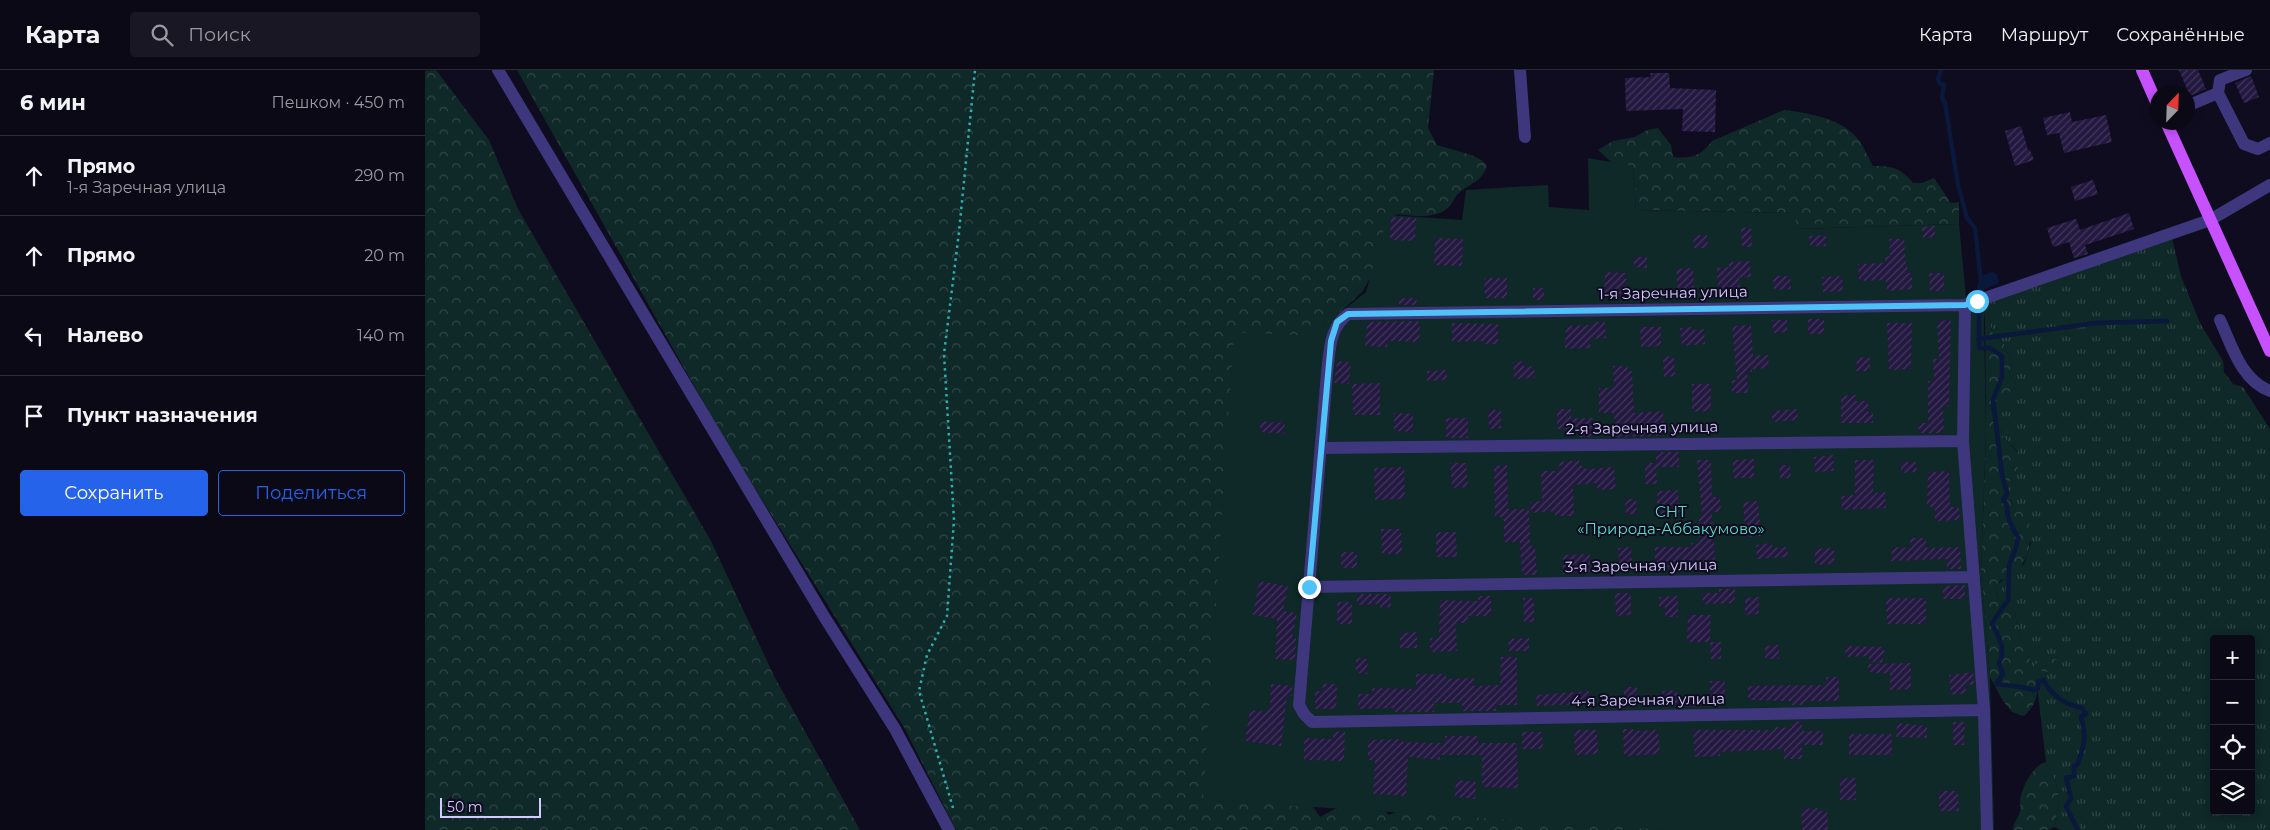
<!DOCTYPE html>
<html lang="ru">
<head>
<meta charset="utf-8">
<style>
  body { margin:0; font-family:Montserrat,sans-serif; background:#1a1724; color:#f1f3f6 }
  .controls { position:absolute; right:15px; bottom:15px; display:grid; overflow:hidden; border-radius:5px; box-shadow:0 2px 8px #0003 }
  .controls button { width:45px; height:45px; display:grid; place-items:center; padding:0; border:0; border-bottom:1px solid #2c2a36; background:#0c0917; color:#f1f3f6; font:25px sans-serif }
  .compass { position:absolute; left:1725px; top:15px; width:45px; height:45px; border-radius:50%; background:#0c0917; box-shadow:0 2px 8px #0003; rotate:23deg }
  .scale { position:absolute; left:15px; bottom:12px; width:101px; box-sizing:border-box; padding-left:5px; border:2px solid #d3caff; border-top:0; font-size:14px; line-height:18px; white-space:nowrap; color:#d3caff; -webkit-text-stroke:4px #100c1f; paint-order:stroke }
  .stop { position:absolute; width:15px; height:15px; margin:-11px; border:4px solid #4fc3f7; border-radius:50%; background:#fff }
  .stop.end { background:#4fc3f7; border-color:#fff; box-shadow:0 1px 5px #0008 }
  .list { margin:0; padding:0; list-style:none }
  h2 { display:flex; justify-content:space-between; align-items:center; height:65px; margin:0; padding:0 20px; font-size:21px }
  h2 small { font-size:16px; font-weight:400; color:#9a9aa1 }
  .list li { display:grid; grid-template-columns:32px 1fr auto; gap:15px; align-items:center; box-sizing:border-box; height:80px; padding:0 20px; border-top:1px solid #2c2a36 }
  .list b { display:block; font-size:19px; white-space:nowrap }
  .list p { margin:0; font-size:16px; white-space:nowrap; color:#9a9aa1 }
  .list em { font-size:16px; font-style:normal; color:#9a9aa1 }
  .actions { display:flex; gap:10px; padding:15px 20px }
  .actions a { flex:1; padding:11px 0; border:1px solid #2563eb; border-radius:5px; text-align:center; font-size:18px; color:#2563eb }
  .actions .main { background:#2563eb; color:#fff }
  .icon { flex:none; width:28px; height:28px; fill:none; stroke:currentColor; stroke-width:2; stroke-linecap:round; stroke-linejoin:round }
  .map { position:relative; flex:none; width:1845px; height:760px; overflow:hidden }
  header { display:flex; align-items:center; gap:30px; box-sizing:border-box; height:70px; padding:0 25px; background:#0c0917; border-bottom:1px solid #2c2a36 }
  header strong { font-size:24px }
  nav { display:flex; gap:28px; margin-inline-start:auto; font-size:18px }
  .search { width:350px; height:45px; background:#1a1724; display:flex; align-items:center; gap:12px; box-sizing:border-box; padding:0 18px; border-radius:5px; color:#9a9aa1; font-size:19px }
  main { display:flex }
  aside { flex:1; background:#0c0917 }
  .map>svg:first-child { display:block }
</style>
</head>
<body>
<header>
<strong>Карта</strong>
<div class="search"><svg class="icon" aria-label="search" viewBox="0 0 24 24"><circle cx="10" cy="10" r="6"/><path d="M15 15l6 6"/></svg>Поиск</div>
<nav><a>Карта</a><a>Маршрут</a><a>Сохранённые</a></nav>
</header>
<main>
<aside>
<h2>6 мин<small>Пешком · 450 m</small></h2>
<ul class="list">
<li><svg class="icon" aria-label="ahead" viewBox="0 0 24 24"><path d="M12 20V5M6 11l6-6 6 6"/></svg><div><b>Прямо</b><p>1-я Заречная улица</p></div><em>290 m</em></li>
<li><svg class="icon" aria-label="ahead" viewBox="0 0 24 24"><path d="M12 20V5M6 11l6-6 6 6"/></svg><div><b>Прямо</b></div><em>20 m</em></li>
<li><svg class="icon" aria-label="left" viewBox="0 0 24 24"><path d="M17 20v-9H6M10 6l-5 5 5 5"/></svg><div><b>Налево</b></div><em>140 m</em></li>
<li><svg class="icon" aria-label="arrive" viewBox="0 0 24 24"><path d="M6 21V4h12l-3 4 3 4H6"/></svg><div><b>Пункт назначения</b></div></li>
</ul>
<div class="actions"><a class="main">Сохранить</a><a>Поделиться</a></div>
</aside>
<div class="map">
<svg width="1845" height="760" viewBox="0 0 1845 760">
  <defs>
    <pattern id="grass-tufts" width="24" height="20" patternUnits="userSpaceOnUse" patternTransform="scale(1.25)"><rect width="24" height="20" fill="#0f2828"/><path d="M3 7l-1-3M5 7V3M7 7l1-3M15 17l-1-3M17 17v-4M19 17l1-3" fill="none" stroke="#314648"/></pattern>
    <pattern id="forest-crowns" width="20" height="18" patternUnits="userSpaceOnUse" patternTransform="scale(1.25)"><rect width="20" height="18" fill="#0f2828"/><path d="M2 6a3 3 0 1 1 6 0M12 15a3 3 0 1 1 6 0" fill="none" stroke="#314648"/></pattern>
    <pattern id="building-hatch" width="6" height="6" patternUnits="userSpaceOnUse" patternTransform="scale(1.25)"><rect width="6" height="6" fill="#23183f"/><path d="M-1 1l2-2M0 6l6-6M5 7l2-2" fill="none" stroke="#42385c"/></pattern>
  </defs>
  <rect width="100%" height="100%" fill="#100c1f"/>
  <path fill="url(#grass-tufts)" fill-rule="evenodd" d="M1747,168L1756,206L1775,253L1798,291L1799,302L1808,314L1818,317L1845,359V760H1635L1630,757L1634,729L1631,713L1621,692L1611,607L1592,556L1590,542L1573,529L1570,516L1599,494L1606,473L1588,436L1582,415L1585,410L1593,381L1578,367L1565,334L1592,317L1584,303L1587,294L1579,274L1569,267L1560,236L1561,230ZM1789,569H1826V741H1789Z"/>
  <path fill="url(#forest-crowns)" d="M11,0L64,70L93,139L286,471L349,606L435,760H0V1Z
    M92,0H1009L1003,58L1012,75C1024,79 1057,85 1062,96C1057,112 1045,113 1034,123C1030,126 1028,132 1025,136C1011,150 989,146 972,144L964,149L946,207L937,222L909,248L902,265L793,626L833,733L868,708L895,747L940,723L964,745L1002,727L1363,760H531L480,659L296,364Z
    M1359,40C1383,43 1416,48 1433,69C1439,76 1443,88 1448,96C1467,96 1476,98 1488,113H1497L1509,108L1526,133L1534,132V154L1372,159L1368,143L1211,140L1208,97L1187,93L1173,80L1188,71L1210,67L1222,60L1233,58L1246,75L1248,87C1267,89 1275,86 1287,71Z
    M1560,236L1569,267L1579,274L1587,294L1584,303L1592,317L1565,335L1578,367L1592,381L1596,393L1582,415L1588,436L1602,441C1608,470 1607,484 1588,508L1576,510L1570,517L1573,529L1590,542L1592,556L1608,598L1617,586L1633,590L1632,604L1609,599C1615,619 1614,632 1599,646L1587,642L1578,631L1565,607L1556,505L1561,361Z
    M1621,692L1631,713L1634,729L1630,757L1623,760H1588C1588,752 1593,749 1595,742C1596,738 1595,734 1595,730C1597,717 1608,695 1621,692Z"/>
  <path fill="#0f2828" d="M1163,88L1208,96L1211,140L1369,143L1372,159L1534,154L1541,227L1558,224L1561,230L1559,252L1561,361L1556,504L1565,607L1569,760H1243L778,730L809,262L886,266L941,222L963,145L1037,150L1041,120L1123,115L1124,137L1164,140Z"/>
  <path fill="#09183b" d="M1567,202L1572,204L1574,213L1554,222L1552,216L1556,206Z"/>
  <g fill="none" stroke-linecap="round" stroke-linejoin="round">
    <path stroke="#09183b" stroke-width="4.5" d="M1516,0L1513,9L1515,14L1519,15L1517,28L1520,33L1533,115L1542,148L1550,158L1557,221
      M1554,244V278H1565L1577,286V307L1568,330L1577,404L1582,424L1578,430L1582,435C1581,447 1586,457 1593,467L1591,478L1584,495L1583,530L1567,553C1573,567 1582,578 1574,593L1578,604L1571,614L1597,617L1608,620L1613,619V612L1619,610C1625,625 1641,635 1657,638L1661,644L1656,647C1662,665 1659,678 1652,695L1649,696V706L1641,708L1646,728L1641,737L1653,760
      M1553,269L1671,253L1742,251"/>
  </g>
  <path fill="url(#building-hatch)" d="M1754,0H1773L1781,19L1765,26Z
    M1225,3H1244L1245,18L1291,20L1290,62L1257,61L1258,39L1201,41L1200,8L1226,7Z
    M1826,6L1834,27L1819,33L1810,13Z
    M1645,42L1647,52L1681,45L1687,72L1639,83L1634,63L1622,65L1618,48Z
    M1596,56L1603,80H1605L1609,90L1590,96L1580,61Z
    M1668,110L1673,124L1650,131L1646,117Z
    M1704,143L1709,159L1660,175L1663,184L1649,188L1644,172L1628,177L1622,158L1651,149L1655,160Z
    M966,147L991,148L990,171L965,170Z
    M1510,156V167L1498,168L1497,157Z
    M1326,157L1327,177H1317L1316,158Z
    M1268,165H1282L1283,178H1269Z
    M1401,165V176H1385L1384,166Z
    M1010,168L1038,169L1037,196L1009,195Z
    M1464,169H1479L1481,197L1482,196L1483,203H1487V219L1462,221L1461,210L1434,211L1433,194L1460,193V187L1465,186Z
    M1209,187H1222V198L1209,197Z
    M1325,191L1326,207L1314,208L1315,218L1293,219L1292,198L1304,197V192Z
    M1268,198L1269,222H1253L1251,199Z
    M1180,202L1201,203V226L1179,225Z
    M1504,203H1519V221H1505Z
    M1348,206H1365L1366,219L1349,220Z
    M1417,206L1418,221L1398,222L1397,207Z
    M1059,208H1082V228H1060Z
    M1108,218H1119V230H1108Z
    M974,228H992L991,235H974Z
    M1383,249H1399V264H1383Z
    M1347,250H1362V262L1348,263Z
    M1526,250L1524,336H1518L1519,363H1494L1493,353H1503V311H1509L1508,289H1514L1512,251Z
    M991,251L995,253L994,272L963,271L962,277L940,276L942,252Z
    M1166,252H1180L1181,268L1165,269V278L1140,279L1141,256L1167,255Z
    M1027,253L1073,254V274H1060V271L1027,272Z
    M1462,253H1487L1486,299L1464,300Z
    M1326,255L1328,286L1343,285L1344,298L1327,299V302H1322L1323,323H1307V310H1312L1307,256Z
    M1215,257H1236V276L1216,277Z
    M1267,257V260L1279,259L1280,274L1257,276L1255,258Z
    M1249,286L1250,306L1239,307L1238,287Z
    M1432,287L1445,288V301H1431Z
    M912,291L926,292L924,314L909,313Z
    M1099,291V297L1109,296L1110,308L1089,309L1088,292Z
    M1188,296H1202L1203,301H1207L1209,343L1238,341L1239,366L1190,367L1189,343H1174V318H1189Z
    M1022,300V310L1002,311V301Z
    M955,313V345H928L927,314Z
    M1267,314H1286V341L1267,342Z
    M1431,325V331H1443V342H1448V353H1416V326Z
    M1132,339H1146V348H1168V367H1155V359H1132Z
    M1372,339L1373,350L1347,352V341Z
    M1063,340H1076V358L1064,359Z
    M969,343L988,344V362L969,361Z
    M1021,348H1043V368H1021Z
    M835,351L860,353L859,364L835,362Z
    M1231,382H1254V397H1231L1232,414H1220V393H1231Z
    M1408,385L1409,401L1390,402L1389,387Z
    M1329,389V408H1308V390Z
    M1154,390V396H1160L1161,399L1189,397L1191,419L1172,420V413L1148,415L1149,446H1130V441L1106,443L1105,432L1117,431L1116,401H1135L1134,392Z
    M1272,390H1286L1287,426L1295,428L1296,442H1287L1290,492H1249V497H1230V477H1266V473H1274V446H1277Z
    M1430,390H1449L1448,423L1460,422L1461,438L1417,440L1416,426L1430,425Z
    M1476,392H1491L1492,402L1476,403Z
    M1025,393H1041L1043,417L1027,418Z
    M1082,395L1083,439H1104L1105,476H1110L1112,505H1097L1095,472H1079V447H1070L1069,396Z
    M1354,395H1365L1366,408L1355,409Z
    M979,397L980,429L950,430L949,398Z
    M1524,401L1525,437H1534L1535,450L1510,451V437H1502L1503,402Z
    M1253,420L1255,443L1232,444V421Z
    M1200,429H1211L1212,444H1201Z
    M1333,431L1336,466L1321,467L1318,432Z
    M956,459H976L977,484H957Z
    M1011,462H1031L1032,487H1011Z
    M1485,468H1501L1502,478L1535,477L1536,499H1522V489L1466,491L1467,477L1486,478Z
    M1347,473V478L1362,477L1363,487L1332,489L1331,475Z
    M1206,477L1207,495L1194,496L1193,478Z
    M1409,478V494L1390,495V479Z
    M916,482H932V498H916Z
    M1165,484V504H1138V485Z
    M834,511L863,516L858,541L872,543L867,568H871L870,590L850,589L852,549L828,545Z
    M1540,515V529H1518V516Z
    M1294,519H1310V533L1278,534L1277,523H1294Z
    M1190,523H1206V545L1191,546Z
    M932,524H966V537L955,538V534L932,535Z
    M1053,526H1066V546H1043V553H1031L1032,581L1005,582V568H1014L1015,530L1053,531Z
    M1253,526V547H1240V537H1234V527Z
    M1334,527V544L1320,545V528Z
    M1098,528H1109V552H1099Z
    M1461,528H1501V554H1462Z
    M912,532H927V554H912Z
    M1263,545H1286L1285,572H1262Z
    M992,562V578H975V563Z
    M1104,568V581H1084L1083,569Z
    M1285,572H1296V589H1286Z
    M1354,575V589H1340V576Z
    M1420,576L1460,577L1457,593L1444,592V586L1421,587Z
    M1076,587H1092V635H1071V641H1037V633H1009V642H970V638L933,639V624H947V618L991,619V604H1021V609L1049,608V616L1075,615Z
    M931,588L943,589L942,604L931,603Z
    M1486,593V619L1465,620V604L1443,602V594Z
    M1548,602L1549,614L1540,615L1541,623L1526,625L1524,605Z
    M1401,607H1414V631H1379V635H1367L1366,631L1323,630V616L1401,615Z
    M1285,611H1300V631L1286,632Z
    M846,614L867,616V626H862L856,676L820,671L825,640L842,642L843,635L845,636Z
    M898,614H912L911,639H890V621H897Z
    M1199,617H1212L1211,635H1199Z
    M1252,620L1253,634L1237,635V621Z
    M1164,621V634L1112,636L1111,625Z
    M1271,627L1272,637H1261V628Z
    M1377,651V661H1398V675H1377V689H1359V679L1295,682V686L1270,687L1268,660H1350V657L1367,658V652Z
    M1528,652H1540L1539,675H1528Z
    M1472,653L1502,656V668L1471,667Z
    M1198,659H1208V661L1233,660L1235,684L1199,686Z
    M1149,660H1172L1173,684L1150,685Z
    M908,661L920,662L919,691L879,690V668L908,669Z
    M1097,662H1117L1118,679H1097Z
    M1424,664H1467V685H1424Z
    M1020,666H1053V673H1092L1093,718L1057,717V685H1015V690L983,687L981,726L948,724L950,690H943V670L978,669V672L1020,673Z
    M1415,708H1431V730H1415Z
    M1031,710L1051,712L1050,729L1030,727Z
    M1514,721H1533L1534,741H1514Z
    M1393,738V741H1402L1403,760H1377L1376,739Z"/>
  <g fill="none" stroke-linecap="round" stroke-linejoin="round">
    <path stroke="#2dafaf" stroke-width="2.5" stroke-dasharray="2.5 4" stroke-linecap="butt" d="M528,738L494,621L502,585L522,546L529,450L519,284L534,162L550,0"/>
    <path stroke="#3e377e" stroke-width="12" d="M73,0L400,548L470,659L524,760
      M1095,0L1100,67
      M1793,23L1819,74L1833,79L1845,73
      M1762,36L1793,23L1795,10L1821,0
      M1540,235L1538,371L1559,640L1562,760
      M1795,250C1807,276 1816,310 1845,321
      M896,378L1538,371
      M884,517L1549,507
      M1559,640L887,652L879,644L874,635L902,303C905,280 904,258 923,244L1540,235L1785,150L1845,115"/>
    <path stroke="#c851ff" stroke-width="12" d="M1717,0L1732,34
      M1741,52L1845,281"/>
  </g>
  <g fill="none" stroke-linecap="round" stroke-linejoin="round">
    <path stroke="#4fc3f7" stroke-width="6" d="M884,517L906,271L912,252L923,244L1540,235L1552,231"/>
  </g>
  <g text-anchor="middle" stroke-width="4" stroke-linejoin="round" paint-order="stroke">
    <g font-size="15" fill="#d3caff" stroke="#100c1f">
      <text transform="translate(1248 223) rotate(-1)" y="5">1-я Заречная улица</text>
      <text transform="translate(1217 358) rotate(-1)" y="5">2-я Заречная улица</text>
      <text transform="translate(1216 496) rotate(-1)" y="5">3-я Заречная улица</text>
      <text transform="translate(1223 630) rotate(-1)" y="5">4-я Заречная улица</text>
    </g>
    <g font-size="15" fill="#57dec4" stroke="#100c1f">
      <text x="1246" y="447">СНТ<tspan x="1246" dy="17">«Природа-Аббакумово»</tspan></text>
    </g>
  </g>
</svg>
<div class="controls">
<button>+</button>
<button>−</button>
<button><svg class="icon" aria-label="locate" viewBox="0 0 24 24"><circle cx="12" cy="12" r="6"/><path d="M12 2v4M12 18v4M2 12h4M18 12h4"/></svg></button>
<button><svg class="icon" aria-label="layers" viewBox="0 0 24 24"><path d="M12 4l9 5-9 5-9-5zM3 14l9 5 9-5"/></svg></button>
</div>
<svg class="compass" viewBox="-18 -18 36 36"><path d="M0-13l5 13h-10z" fill="#e53935"/><path d="M0 13l5-13h-10z" fill="#9a9aa1"/></svg>
<div class="scale">50 m</div>
<div class="stop" style="left:1552px;top:231px"></div>
<div class="stop end" style="left:884px;top:517px"></div>
</div>
</main>
</body>
</html>
